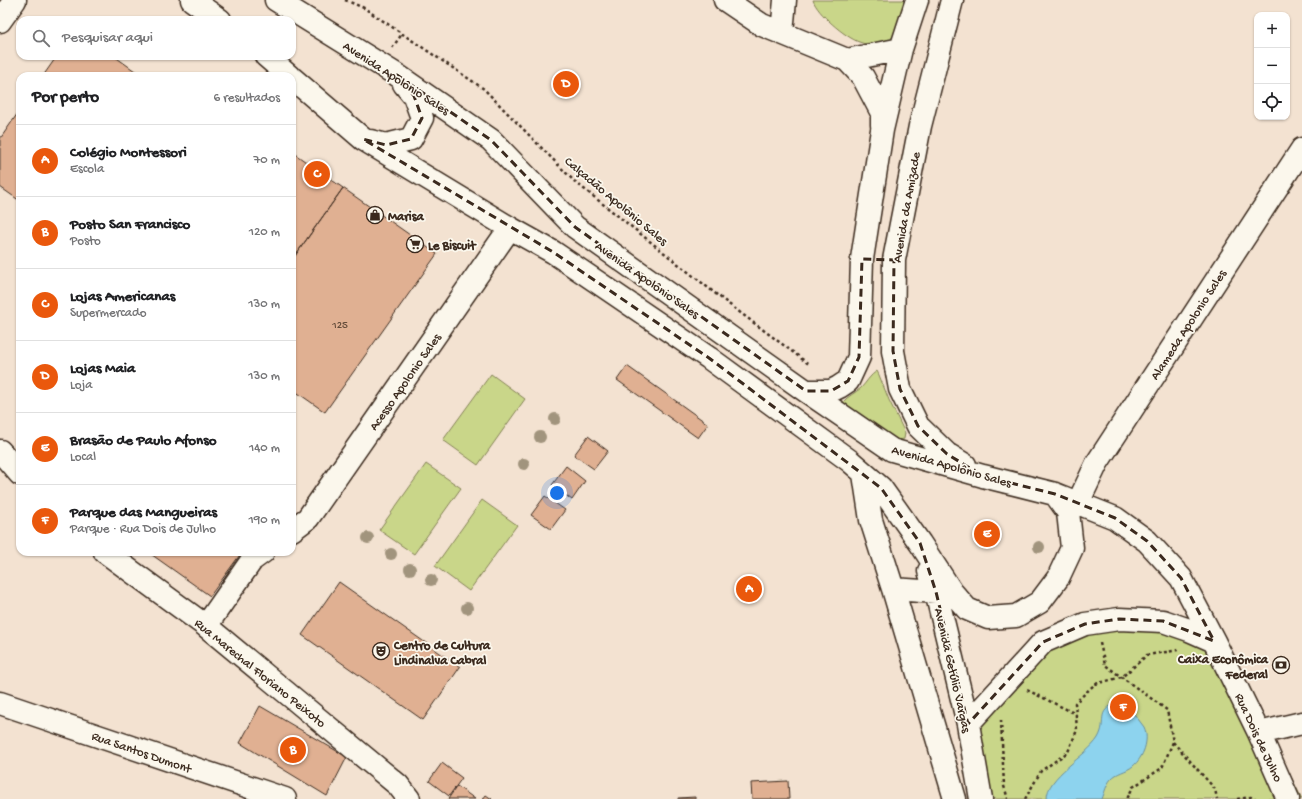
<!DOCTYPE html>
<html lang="pt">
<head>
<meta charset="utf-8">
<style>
  body { margin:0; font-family:"Gochi Hand",sans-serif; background:#f2f2f2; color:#202124 }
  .controls { position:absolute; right:12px; top:12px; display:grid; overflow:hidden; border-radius:8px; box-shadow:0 1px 3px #0004 }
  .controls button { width:36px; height:36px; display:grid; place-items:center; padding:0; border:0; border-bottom:1px solid #e0e0e0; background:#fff; color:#202124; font:20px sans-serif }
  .you { position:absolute; left:557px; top:493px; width:14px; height:14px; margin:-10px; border:3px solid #fff; border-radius:50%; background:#1a73e8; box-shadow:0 0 0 6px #1a73e833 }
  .badge { display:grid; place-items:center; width:26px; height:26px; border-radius:50%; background:#ea580c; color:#fff; font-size:13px; font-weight:700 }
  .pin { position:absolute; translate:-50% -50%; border:2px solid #fff; box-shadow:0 1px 4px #0006 }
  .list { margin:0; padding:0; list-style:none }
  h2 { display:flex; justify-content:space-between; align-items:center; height:52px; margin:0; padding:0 16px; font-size:17px }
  h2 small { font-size:13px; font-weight:400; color:#757577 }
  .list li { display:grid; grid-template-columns:26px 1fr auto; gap:12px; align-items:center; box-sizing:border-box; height:72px; padding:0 16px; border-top:1px solid #e0e0e0 }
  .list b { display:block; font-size:15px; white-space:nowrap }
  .list p { margin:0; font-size:13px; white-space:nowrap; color:#757577 }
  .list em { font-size:13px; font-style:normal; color:#757577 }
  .icon { flex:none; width:22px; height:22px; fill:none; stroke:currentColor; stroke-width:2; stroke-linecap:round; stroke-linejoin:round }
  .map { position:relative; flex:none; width:1302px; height:799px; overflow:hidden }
  .search { position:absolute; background:#fff; box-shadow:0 1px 3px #0004; left:16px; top:16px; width:280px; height:44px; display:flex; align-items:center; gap:10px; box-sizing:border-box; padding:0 14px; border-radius:12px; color:#757577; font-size:15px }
  .panel { position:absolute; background:#fff; box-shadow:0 1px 3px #0004; left:16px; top:72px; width:280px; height:484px; border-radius:12px }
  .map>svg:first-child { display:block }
</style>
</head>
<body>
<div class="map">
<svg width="1302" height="799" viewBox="0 0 1302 799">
  <rect width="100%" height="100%" fill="#f3e2d1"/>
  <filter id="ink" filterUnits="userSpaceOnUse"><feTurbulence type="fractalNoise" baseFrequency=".025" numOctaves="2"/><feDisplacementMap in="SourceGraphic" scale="8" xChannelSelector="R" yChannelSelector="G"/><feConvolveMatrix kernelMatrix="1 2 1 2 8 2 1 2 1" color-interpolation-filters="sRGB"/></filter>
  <g filter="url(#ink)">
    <path fill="#c9d689" stroke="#828054" d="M813,0H907L894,35L884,47C876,45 866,45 859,42C845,37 817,13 813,0Z
      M877,371L879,375L889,400L905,433L904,439L899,440L894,438L845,405L843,402C848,396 855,393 861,388C866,383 870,375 877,371Z
      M491,374L525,399L478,465L443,440Z
      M426,464L461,488L414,554L379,530Z
      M482,500L517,525L469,591L435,566Z
      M1175,615L1252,697L1302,799H990L977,740L985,716L1038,639Z"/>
    <path fill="#8dd3ee" stroke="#6c8f9b" d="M1118,702C1128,703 1132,712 1138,719C1140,722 1142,724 1144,727C1150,740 1143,758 1133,766C1126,772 1117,772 1111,779C1106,785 1105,792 1102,799H1047C1046,776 1086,757 1098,738C1108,721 1094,712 1118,702Z"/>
    <path fill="#e0b092" stroke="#3b2a1e" d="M57,56H114L142,76H43Z
      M20,110V201L0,187V139Z
      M292,152L343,188L292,260Z
      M343,188L437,254L325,412L292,389V260Z
      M627,366L708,424L698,438L617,380Z
      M588,436L608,451L594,469L574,455Z
      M566,466L585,481L572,500L552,485Z
      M545,496L565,510L551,529L531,515Z
      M148,552H242L210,596Z
      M339,582L460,667L423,720L302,635Z
      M260,706L347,757L327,796L240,743Z
      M442,763L462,778L449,796L429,781Z
      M788,781L789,799H752L751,783Z
      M457,786L475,799H448Z
      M486,795L492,799H483Z
      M695,797V799H678V798Z"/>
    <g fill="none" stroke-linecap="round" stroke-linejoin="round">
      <g stroke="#3b2a1e" stroke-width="25">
        <path id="minor" d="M192,0L220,20
          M276,0L397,75L491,140L575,227L806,391L892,450L983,476L1055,494L1115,518L1147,541L1181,578L1214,641L1259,733L1288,799
          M725,0L762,25L847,60L863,77L882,113V125
          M952,0L920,126L894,260L893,351L900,389L918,426L947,454L965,465
          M0,21L15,0
          M782,33L785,0
          M266,56L289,76
          M847,60L901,49
          M292,78L363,139L510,228L553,252L709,358L850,461L881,488L920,543L952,592L967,609L988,618L1016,616L1040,602L1058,578L1072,548L1068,512L1055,494
          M370,141L386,145L411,139L422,118L414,96L404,84
          M806,391H831L839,387L848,381L859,357L862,259L882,130L901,49L917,0
          M0,451L20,474
          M864,474L871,520L893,589L955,799
          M1078,503L1097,463L1302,149
          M292,530L308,518L510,228
          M105,552L206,626L398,785L409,799
          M929,571L936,592L968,724L981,799
          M893,589L936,592
          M206,626L252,560L263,552
          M0,703L285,799
          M968,724L1043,642L1085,624L1119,619L1163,621L1189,630L1214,641
          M1259,733L1302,723"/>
      </g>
      <path stroke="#3b2a1e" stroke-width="2.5" stroke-dasharray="3 3" stroke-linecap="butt" d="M345,0L364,8L484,89L574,181L726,302L810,365
        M392,48L402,34
        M1100,643L1105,665L1167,710L1173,742L1162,768L1133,787L1127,799
        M1027,690L1076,714
        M1001,720L1004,786L1008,799
        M1173,742L1215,789L1217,799
        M1025,799L1041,771L1068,752L1077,730L1075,703L1095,684L1122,677L1147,655L1179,650
        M1237,799L1251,797L1255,799"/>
      <use href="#minor" stroke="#fbf7ec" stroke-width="22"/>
    </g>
    <g fill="#a1947d">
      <circle cx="555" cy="419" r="6"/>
      <circle cx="540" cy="437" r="6"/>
      <circle cx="524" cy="464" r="6"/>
      <circle cx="368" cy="538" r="6"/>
      <circle cx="1039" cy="547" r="6"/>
      <circle cx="391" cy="554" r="6"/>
      <circle cx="410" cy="569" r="6"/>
      <circle cx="431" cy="580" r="6"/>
      <circle cx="467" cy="608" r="6"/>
    </g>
  </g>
  <path fill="none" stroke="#3b2a1e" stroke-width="3" stroke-dasharray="8 5" stroke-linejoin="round" d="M397,75L491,140L575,227L806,391H831L848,381L859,357L862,259L894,260L893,351L900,389L918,426L947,454L983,476L1055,494L1115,518L1147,541L1181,578L1214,641L1163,621L1119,619L1085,624L1043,642L968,724L936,592L920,543L881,488L709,358L553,252L363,139L386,145L411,139L422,118L414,96Z"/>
  <defs>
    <g id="shop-ring" transform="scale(0.9)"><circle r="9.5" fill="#fbf7ec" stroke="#3b2a1e" stroke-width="1.5"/><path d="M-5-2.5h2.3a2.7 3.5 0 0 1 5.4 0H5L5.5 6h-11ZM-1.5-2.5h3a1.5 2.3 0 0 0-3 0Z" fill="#3b2a1e"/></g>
    <g id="supermarket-ring" transform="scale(0.9)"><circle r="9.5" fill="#fbf7ec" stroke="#3b2a1e" stroke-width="1.5"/><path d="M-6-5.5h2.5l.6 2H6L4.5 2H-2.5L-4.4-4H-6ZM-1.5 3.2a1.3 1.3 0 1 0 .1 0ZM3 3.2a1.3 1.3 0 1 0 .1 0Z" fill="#3b2a1e"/></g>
    <g id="theatre-ring" transform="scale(0.9)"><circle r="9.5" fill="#fbf7ec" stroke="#3b2a1e" stroke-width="1.5"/><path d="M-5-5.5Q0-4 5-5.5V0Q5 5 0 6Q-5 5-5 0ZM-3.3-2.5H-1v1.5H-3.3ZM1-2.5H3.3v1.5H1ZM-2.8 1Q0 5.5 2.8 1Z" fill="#3b2a1e"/></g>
    <g id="bank-ring" transform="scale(0.9)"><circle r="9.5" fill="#fbf7ec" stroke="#3b2a1e" stroke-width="1.5"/><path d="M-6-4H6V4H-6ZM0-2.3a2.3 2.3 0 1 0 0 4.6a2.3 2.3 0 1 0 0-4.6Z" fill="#3b2a1e"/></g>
  </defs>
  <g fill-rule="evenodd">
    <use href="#shop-ring" x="375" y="215"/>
    <use href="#supermarket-ring" x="415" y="244"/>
    <use href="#theatre-ring" x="381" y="651"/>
    <use href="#bank-ring" x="1281" y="665"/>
  </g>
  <g text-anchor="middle" stroke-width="3.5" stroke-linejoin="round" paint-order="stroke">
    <g font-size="11" fill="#644c3b">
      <text x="340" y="328">125</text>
    </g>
    <g font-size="13" fill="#3b2a1e" stroke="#fbf7ec">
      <text transform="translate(397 77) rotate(33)" y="5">Avenida Apolônio Sales</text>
      <text transform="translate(617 200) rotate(40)" y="5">Calçadão Apolônio Sales</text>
      <text transform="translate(905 207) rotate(-80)" y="5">Avenida da Amizade</text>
      <text transform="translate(648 279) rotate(35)" y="5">Avenida Apolônio Sales</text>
      <text transform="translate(1187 324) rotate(-57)" y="5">Alameda Apolonio Sales</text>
      <text transform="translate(404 381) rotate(-55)" y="5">Acesso Apolonio Sales</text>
      <text transform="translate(952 465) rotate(16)" y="5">Avenida Apolônio Sales</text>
      <text transform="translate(954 670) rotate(77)" y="5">Avenida Getúlio Vargas</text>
      <text transform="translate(261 672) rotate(39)" y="5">Rua Marechal Floriano Peixoto</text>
      <text transform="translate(1260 737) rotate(65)" y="5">Rua Dois de Julho</text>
      <text transform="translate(142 751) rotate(19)" y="5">Rua Santos Dumont</text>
    </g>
    <g font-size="13" font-weight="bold" fill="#3b2a1e" stroke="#fbf7ec" text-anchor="start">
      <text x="388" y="220">Marisa</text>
      <text x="428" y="249">Le Biscuit</text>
      <text x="394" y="649">Centro de Cultura<tspan x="394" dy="15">Lindinalva Cabral</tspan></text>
      <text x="1268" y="663" text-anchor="end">Caixa Econômica<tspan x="1268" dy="15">Federal</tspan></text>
    </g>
  </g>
</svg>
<div class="controls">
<button>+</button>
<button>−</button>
<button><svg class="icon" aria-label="locate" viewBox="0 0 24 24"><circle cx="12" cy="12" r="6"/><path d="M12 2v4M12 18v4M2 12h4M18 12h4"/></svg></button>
</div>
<div class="you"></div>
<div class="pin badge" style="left:749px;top:589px">A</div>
<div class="pin badge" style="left:293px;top:750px">B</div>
<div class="pin badge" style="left:317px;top:174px">C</div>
<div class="pin badge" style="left:566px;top:84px">D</div>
<div class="pin badge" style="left:987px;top:534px">E</div>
<div class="pin badge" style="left:1123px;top:707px">F</div>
<div class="search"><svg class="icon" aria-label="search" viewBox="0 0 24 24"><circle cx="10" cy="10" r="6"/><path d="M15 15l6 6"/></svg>Pesquisar aqui</div>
<section class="panel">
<h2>Por perto<small>6 resultados</small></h2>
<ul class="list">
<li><span class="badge">A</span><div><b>Colégio Montessori</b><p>Escola</p></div><em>70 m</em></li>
<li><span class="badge">B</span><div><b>Posto San Francisco</b><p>Posto</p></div><em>120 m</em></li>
<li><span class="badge">C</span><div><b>Lojas Americanas</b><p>Supermercado</p></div><em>130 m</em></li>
<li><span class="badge">D</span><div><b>Lojas Maia</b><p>Loja</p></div><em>130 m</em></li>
<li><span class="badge">E</span><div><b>Brasão de Paulo Afonso</b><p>Local</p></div><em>140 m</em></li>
<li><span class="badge">F</span><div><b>Parque das Mangueiras</b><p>Parque · Rua Dois de Julho</p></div><em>190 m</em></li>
</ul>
</section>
</div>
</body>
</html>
